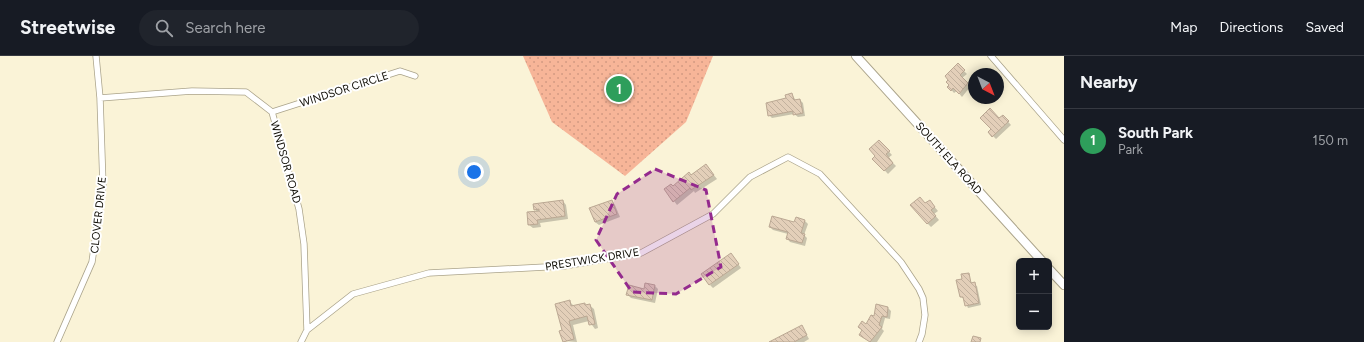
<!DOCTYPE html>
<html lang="en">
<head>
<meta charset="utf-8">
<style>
  body { margin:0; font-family:Figtree,sans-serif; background:#20242c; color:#f1f3f6 }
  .controls { position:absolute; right:12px; bottom:12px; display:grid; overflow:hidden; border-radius:6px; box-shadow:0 2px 10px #0003 }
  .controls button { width:36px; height:36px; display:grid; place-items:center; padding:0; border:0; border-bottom:1px solid #363941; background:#171b24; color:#f1f3f6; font:20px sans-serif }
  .compass { position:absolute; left:968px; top:12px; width:36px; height:36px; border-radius:50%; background:#171b24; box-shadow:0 2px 10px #0003; rotate:138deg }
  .you { position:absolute; left:474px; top:116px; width:14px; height:14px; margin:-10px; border:3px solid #fff; border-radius:50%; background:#1a73e8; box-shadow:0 0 0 6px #1a73e833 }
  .badge { display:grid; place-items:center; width:26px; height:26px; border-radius:50%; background:#2563eb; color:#fff; font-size:13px; font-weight:700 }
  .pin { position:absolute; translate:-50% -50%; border:2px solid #fff; box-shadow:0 1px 4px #0006 }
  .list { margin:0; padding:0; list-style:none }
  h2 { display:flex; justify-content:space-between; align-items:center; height:52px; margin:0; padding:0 16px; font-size:17px }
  h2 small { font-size:13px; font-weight:400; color:#9ea1a6 }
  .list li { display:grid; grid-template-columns:26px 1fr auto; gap:12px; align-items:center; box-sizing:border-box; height:64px; padding:0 16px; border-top:1px solid #363941 }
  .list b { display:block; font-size:15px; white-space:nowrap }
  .list p { margin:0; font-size:13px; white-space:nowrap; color:#9ea1a6 }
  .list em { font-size:13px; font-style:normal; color:#9ea1a6 }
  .icon { flex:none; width:22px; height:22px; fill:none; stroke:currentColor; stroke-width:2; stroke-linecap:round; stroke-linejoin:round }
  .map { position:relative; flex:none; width:1064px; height:286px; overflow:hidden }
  header { display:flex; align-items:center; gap:24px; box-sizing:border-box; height:56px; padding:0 20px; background:#171b24; border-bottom:1px solid #363941 }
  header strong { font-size:19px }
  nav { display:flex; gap:22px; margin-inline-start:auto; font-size:14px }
  .search { width:280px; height:36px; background:#20242c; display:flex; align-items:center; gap:10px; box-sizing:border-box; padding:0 14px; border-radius:22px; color:#9ea1a6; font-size:15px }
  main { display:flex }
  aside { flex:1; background:#171b24 }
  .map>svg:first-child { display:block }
</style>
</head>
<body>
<header>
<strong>Streetwise</strong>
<div class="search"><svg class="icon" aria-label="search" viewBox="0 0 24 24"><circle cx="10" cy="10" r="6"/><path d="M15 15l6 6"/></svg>Search here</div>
<nav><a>Map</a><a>Directions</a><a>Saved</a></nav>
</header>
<main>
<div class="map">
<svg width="1064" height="286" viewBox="0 0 1064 286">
  <defs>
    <pattern id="park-dots" width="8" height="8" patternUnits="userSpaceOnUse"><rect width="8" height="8" fill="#f7b598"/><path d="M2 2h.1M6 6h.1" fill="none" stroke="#d39a82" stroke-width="1.8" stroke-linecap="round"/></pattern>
    <pattern id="building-back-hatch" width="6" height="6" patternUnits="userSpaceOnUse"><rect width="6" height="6" fill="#e3cfb9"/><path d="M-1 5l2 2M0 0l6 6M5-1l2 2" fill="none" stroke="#c2b19e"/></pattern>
  </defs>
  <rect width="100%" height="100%" fill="#faf3d7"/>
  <path fill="url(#park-dots)" d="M523,0H713L686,66L625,120L552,66Z"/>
  <path fill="#0003" d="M958,9L967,18L962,22L970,31L962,41L957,35L954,37L949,31Z
    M792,38L796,45L800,44L803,47L805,60L798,61L794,58L772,62L769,59Z
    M1003,60L1011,69L996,83L989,76Z
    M879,85L892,99L888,102L896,110L888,118L874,103L877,100Z
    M706,109L717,123L695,137L694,135L677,149L674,145L673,131Z
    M563,145L566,149L568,163L540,167L541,171L533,172L529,169L537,156L535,153Z
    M612,145L615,149L620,161L599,169L595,166L590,153Z
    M926,149H933L938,155L934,158L939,164L931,171L927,167Z
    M804,164L808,168L804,179L807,182L805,190L790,186L787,182L788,178L773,174L770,171Z
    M734,202L741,212L713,232L710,229Z
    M968,218L972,228L977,230L981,249L968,252L964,243L961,241L963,224Z
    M655,230L658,233L655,247L631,242L627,238Z
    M569,245L574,250L589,249L594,253L598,272L595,273L589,265L573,269L577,286L564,285L563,275Z
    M888,252L891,255L890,263L885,262L882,273L884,275L877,286H870L864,282L867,270L875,261Z
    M802,270L809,283L804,286H772Z"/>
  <path fill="url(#building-back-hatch)" stroke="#bba893" d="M958,7L965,14L960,19L968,27L959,38L953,32L951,35L947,31L949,29L946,26L948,24L945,20Z
    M792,37L794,44L800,43L803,57L793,59V55L768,60L766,47L786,42L785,39Z
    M990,52L999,62L1003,59L1009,65L992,81L988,76L991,73L980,62Z
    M879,84L890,95L886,98L893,107L884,115L872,103L875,100L869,93Z
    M706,108L714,119L691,134L690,132L673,146L664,133L671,128L673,130L689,116L691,119Z
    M920,141L925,147L930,144L935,151L931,154L936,160L927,168L910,149Z
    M563,144L565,160L537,164L538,168L528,169L527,156L539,155V153L534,154L533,148Z
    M612,144L617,158L595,166L589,152Z
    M772,160L794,166L796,161L805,164L801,177L805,178L802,187L786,183L788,176L769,171Z
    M731,197L739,208L709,229L701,218Z
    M969,217L971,227L975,226L979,247L965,250L963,241H960L956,224L962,223L961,218Z
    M645,227L655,229L652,244L626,239L629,229L644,233Z
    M570,244L571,250L585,247V249L590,248L595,268L589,269L587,260L569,265L574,283L563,286L559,275L562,274L555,248Z
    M876,248L888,251L887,261L882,260L879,269L882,271L870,286L859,279L862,274L858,271L862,265L866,268L871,259L874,260Z
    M802,269L807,279L794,286H769Z
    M973,280L981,282L980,286H971Z"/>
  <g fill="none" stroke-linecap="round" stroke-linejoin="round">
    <g stroke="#aaa38a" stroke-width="7">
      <path id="street" d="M991,0L1064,84
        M100,42L192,35L246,36L272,56L299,153L304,188L307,274L301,286
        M272,56L400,15L415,20
        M307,274L353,238L429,217L564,210L641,197L713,158L750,121L788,101L820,118L901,206L919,233L923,242L925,259L922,278L919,286
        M57,286L92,206L103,130L100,42L96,0"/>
    </g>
    <g stroke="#aaa38a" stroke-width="10">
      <path id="secondary" d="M856,0L1042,205
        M1049,213L1064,229"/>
    </g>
    <use href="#street" stroke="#fff" stroke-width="5.5"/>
    <use href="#secondary" stroke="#fff" stroke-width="8"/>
  </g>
  <path fill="#942a8e" fill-opacity="0.2" stroke="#942a8e" stroke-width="3" stroke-dasharray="8 5" stroke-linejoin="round" d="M655,113L706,134L721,211L676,238L632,236L596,184L617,138Z"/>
  <g text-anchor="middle" stroke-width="4" stroke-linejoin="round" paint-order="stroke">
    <g font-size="11" fill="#0f0d05" stroke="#fff">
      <text transform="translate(344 33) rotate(-18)" y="4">WINDSOR CIRCLE</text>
      <text transform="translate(949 102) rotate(48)" y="4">SOUTH ELA ROAD</text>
      <text transform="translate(286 106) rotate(74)" y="4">WINDSOR ROAD</text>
      <text transform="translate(98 159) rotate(-84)" y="4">CLOVER DRIVE</text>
      <text transform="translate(592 203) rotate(-9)" y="4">PRESTWICK DRIVE</text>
    </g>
  </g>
</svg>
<div class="controls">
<button>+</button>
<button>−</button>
</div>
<svg class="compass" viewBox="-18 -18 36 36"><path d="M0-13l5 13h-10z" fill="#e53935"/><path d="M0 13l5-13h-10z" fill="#9ea1a6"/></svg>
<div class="you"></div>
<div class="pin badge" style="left:619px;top:33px;background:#2e9e5b">1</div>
</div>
<aside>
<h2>Nearby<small></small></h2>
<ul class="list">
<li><span class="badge" style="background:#2e9e5b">1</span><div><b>South Park</b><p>Park</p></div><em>150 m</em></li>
</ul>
</aside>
</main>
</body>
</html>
